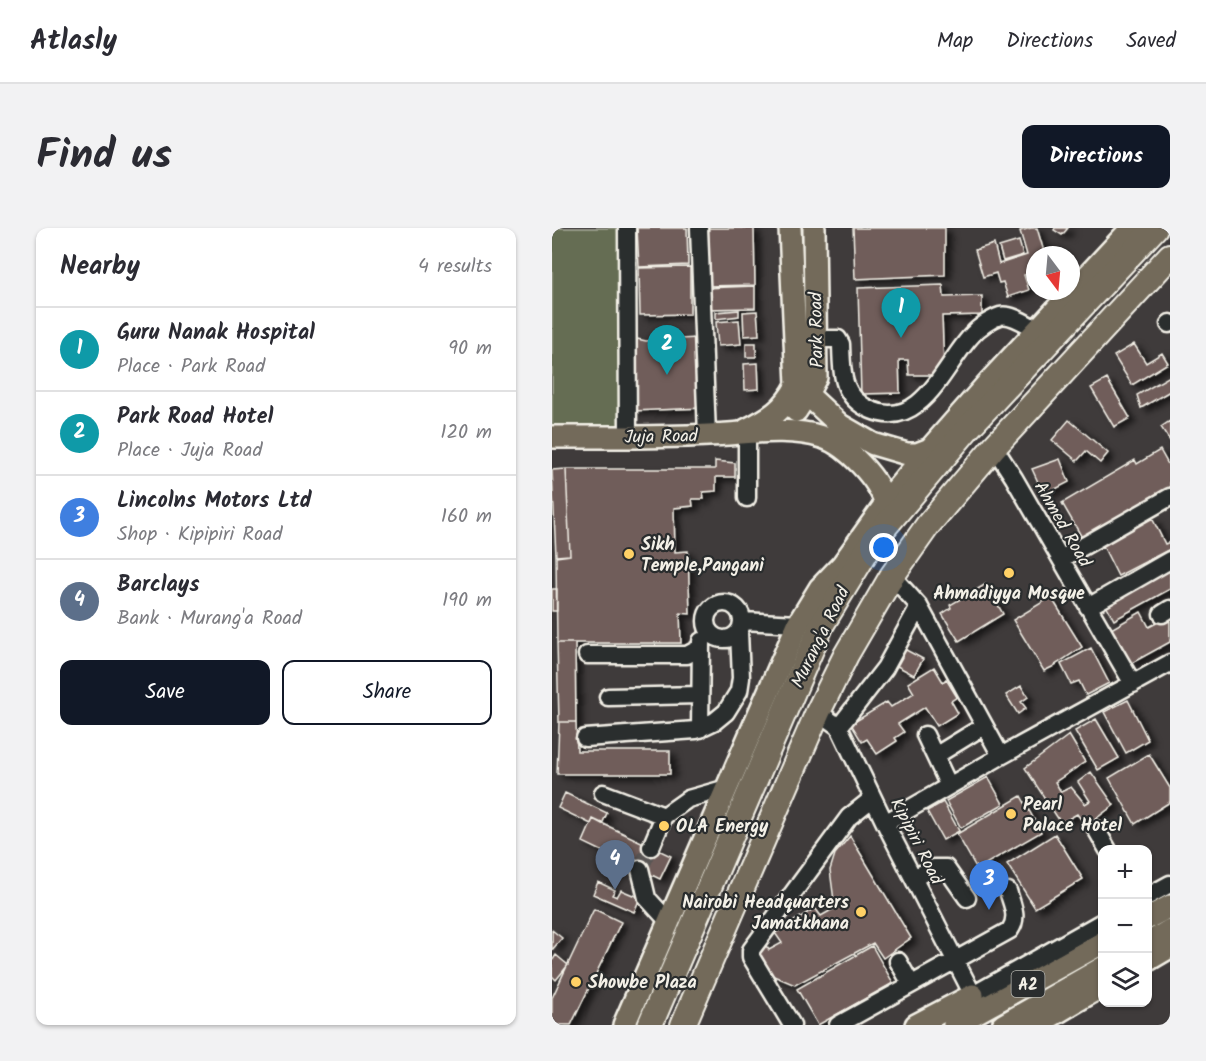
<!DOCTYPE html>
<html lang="en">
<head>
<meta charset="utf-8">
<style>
  body { margin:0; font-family:Kalam,sans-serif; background:#f2f2f3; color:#2b2b33 }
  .controls { position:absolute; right:18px; bottom:18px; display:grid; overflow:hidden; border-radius:12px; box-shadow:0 2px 4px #0004 }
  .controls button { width:54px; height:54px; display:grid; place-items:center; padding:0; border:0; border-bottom:2px solid #e1e1e2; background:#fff; color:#2b2b33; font:30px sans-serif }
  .compass { position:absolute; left:474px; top:18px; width:54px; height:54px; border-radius:50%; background:#fff; box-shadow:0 2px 4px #0004; rotate:164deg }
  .you { position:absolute; left:332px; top:320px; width:21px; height:21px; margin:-15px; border:4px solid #fff; border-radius:50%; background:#1a73e8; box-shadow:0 0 0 9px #1a73e833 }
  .badge { display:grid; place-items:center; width:39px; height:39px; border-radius:50%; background:#111827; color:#fff; font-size:20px; font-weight:700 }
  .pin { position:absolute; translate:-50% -50px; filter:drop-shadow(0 2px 3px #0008) }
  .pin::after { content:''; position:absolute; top:32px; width:21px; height:18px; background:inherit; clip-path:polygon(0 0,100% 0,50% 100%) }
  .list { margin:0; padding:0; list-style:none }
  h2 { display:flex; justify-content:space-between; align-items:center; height:78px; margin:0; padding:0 24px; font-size:26px }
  h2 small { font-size:20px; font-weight:400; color:#7c7c81 }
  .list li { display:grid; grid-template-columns:39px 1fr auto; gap:18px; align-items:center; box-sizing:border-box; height:84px; padding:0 24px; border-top:2px solid #e1e1e2 }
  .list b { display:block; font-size:22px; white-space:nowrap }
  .list p { margin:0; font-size:20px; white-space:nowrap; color:#7c7c81 }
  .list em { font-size:20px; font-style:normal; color:#7c7c81 }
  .actions { display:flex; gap:12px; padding:18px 24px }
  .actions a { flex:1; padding:14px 0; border:2px solid #111827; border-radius:12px; text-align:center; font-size:21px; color:#111827 }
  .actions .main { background:#111827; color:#fff }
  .icon { flex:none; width:33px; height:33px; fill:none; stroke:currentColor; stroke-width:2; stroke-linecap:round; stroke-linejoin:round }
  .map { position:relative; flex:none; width:618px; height:797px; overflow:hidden; border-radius:12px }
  header { display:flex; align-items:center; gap:36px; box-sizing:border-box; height:84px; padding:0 30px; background:#fff; border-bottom:2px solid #e1e1e2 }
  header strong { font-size:28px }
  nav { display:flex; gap:33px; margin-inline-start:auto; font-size:21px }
  .intro { display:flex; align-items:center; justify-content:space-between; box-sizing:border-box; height:144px; padding:0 36px }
  h1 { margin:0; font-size:42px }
  .button { padding:15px 27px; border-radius:12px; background:#111827; color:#fff; font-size:21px; font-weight:700 }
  main { display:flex; gap:36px; padding:0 36px }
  aside { flex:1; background:#fff; border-radius:12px; box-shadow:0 2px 4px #0004 }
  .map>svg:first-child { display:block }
</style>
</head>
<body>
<header>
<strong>Atlasly</strong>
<nav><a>Map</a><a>Directions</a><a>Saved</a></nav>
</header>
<div class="intro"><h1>Find us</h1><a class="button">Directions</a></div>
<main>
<aside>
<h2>Nearby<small>4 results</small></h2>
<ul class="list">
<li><span class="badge" style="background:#0f9aa8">1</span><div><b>Guru Nanak Hospital</b><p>Place · Park Road</p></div><em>90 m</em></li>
<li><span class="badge" style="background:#0f9aa8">2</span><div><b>Park Road Hotel</b><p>Place · Juja Road</p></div><em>120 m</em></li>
<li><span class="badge" style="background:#3f7fe0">3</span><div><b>Lincolns Motors Ltd</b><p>Shop · Kipipiri Road</p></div><em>160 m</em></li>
<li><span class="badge" style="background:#5c6f8a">4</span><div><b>Barclays</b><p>Bank · Murang'a Road</p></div><em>190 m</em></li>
</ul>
<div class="actions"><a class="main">Save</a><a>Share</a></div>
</aside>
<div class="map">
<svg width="618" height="797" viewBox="0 0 618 797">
  <defs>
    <filter id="shadow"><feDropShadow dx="6" dy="4" stdDeviation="3" flood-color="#0009"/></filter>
  </defs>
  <rect width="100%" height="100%" fill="#3f3b3b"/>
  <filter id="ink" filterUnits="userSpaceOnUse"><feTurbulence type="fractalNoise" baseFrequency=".0167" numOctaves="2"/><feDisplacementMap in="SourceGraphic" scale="12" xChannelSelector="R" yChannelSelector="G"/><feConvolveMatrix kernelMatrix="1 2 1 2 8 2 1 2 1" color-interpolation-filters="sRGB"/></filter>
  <g filter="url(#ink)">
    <path fill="#656d53" stroke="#acaf9e" stroke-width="1.5" d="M0,0H75L76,209H0Z"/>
    <path fill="#705d5a" stroke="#f4f1e8" stroke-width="1.5" filter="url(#shadow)" d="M85,0H135L136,37L87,39Z
      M152,0H202L203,57L153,58Z
      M301,0H393V47L303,51Z
      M479,0H485L493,27H483V33L481,34L483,44L472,47L477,62L456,69L451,54L447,55L444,45L431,49L423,22L442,16L447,36L475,27L468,3Z
      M503,0H516L510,7L502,2Z
      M467,13L471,27L451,33L447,19Z
      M138,39V86L88,87L87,40Z
      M391,57L392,69L430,68V87L390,88L392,142L387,147H357L356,132H347L348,165L309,166L306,60Z
      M203,58V80L153,81L152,60Z
      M187,82V88L164,91V84Z
      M205,83L207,107L192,108L191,84Z
      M187,92L189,116L166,118L164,94Z
      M145,110L150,180L81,183L85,111L94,113Z
      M194,115H204V129H194Z
      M582,116L594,135L610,125L616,135L580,157L562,128Z
      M206,135L207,161L193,162L192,136Z
      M618,148V163L589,180L585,167Z
      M555,151L578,190L562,199L539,160Z
      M517,192L556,225L548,235L534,223L525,233L500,212Z
      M618,193V213L609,199Z
      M608,222L618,240V262L532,313L510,275L583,232L585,236Z
      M508,231L517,254L492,267L480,241Z
      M163,233L183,235V249H164V263L151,264L152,271H140L141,278L122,280L123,324L136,323L138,386L128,385L129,415H5L4,329L18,327L14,241H163Z
      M14,241L18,327L4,328L0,242Z
      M600,290L613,316L618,314V321L566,348L550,316Z
      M618,337V361L562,392L552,374Z
      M434,356L451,386L407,413L390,386L399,380L398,377Z
      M0,361H5V383H0Z
      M499,369L530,419L500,439L492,443L461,392Z
      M589,384L597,399L618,388V414L578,436L559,401Z
      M339,414L371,431L362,447L330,430Z
      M5,415H23L24,494H7Z
      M539,420L557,455L534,467L527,453L519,456L509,436Z
      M382,439L391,454L394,451L405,469L399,473L406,485L385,498L373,479L346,496L352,504L343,510L345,513L325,526L315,511L310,514L299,496L335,474L339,479L362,465L356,455Z
      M469,458L476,469L469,474L474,480L466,486L454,467Z
      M576,472L596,512L574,525L552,484Z
      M544,491L567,530L546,542L523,503Z
      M7,494H24L25,523H118V546H5Z
      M517,507L533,534L503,554L509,564L519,559L533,576L538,573L526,554L539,544L562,577L534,598L525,586L509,595L473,540Z
      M597,526L618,560V574L583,596L557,550Z
      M436,549L451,576L409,600L394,573Z
      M13,565L55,585L50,596L41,591L39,596L6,580Z
      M469,568L489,604L425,641L405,606Z
      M391,574L407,603L391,612L375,583Z
      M41,591L119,628L108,651L31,614Z
      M503,606L531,651L483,680L455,636Z
      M298,608L359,710L331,730L321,715L243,757L217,746L202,724L212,715L217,722L230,715L223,705L263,680L269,688L283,680L278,642L283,626Z
      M46,654L63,662L60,667L65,669L69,662L88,670L82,684L41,666Z
      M42,681L69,694L19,797H0V770Z
      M0,702L10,710L0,722Z
      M320,718L341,755L266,797L245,761Z
      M4,727L16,737L4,752L0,748V733Z"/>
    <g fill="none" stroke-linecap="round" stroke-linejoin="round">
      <path stroke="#5a5655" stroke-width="16" stroke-dasharray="16 8" stroke-linecap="butt" d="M88,641L99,619"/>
      <g stroke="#f4f1e8" stroke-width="21">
        <path id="minor" d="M75,0L76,209
          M147,0L155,207
          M617,96L618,95
          M264,111H286L289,116C290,145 289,169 319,182C370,204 394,133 421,106C427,99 439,91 448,88C459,85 476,97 486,102
          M442,219L462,250L581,456
          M195,270V205
          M509,331L618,269
          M340,348L367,378L449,528
          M154 393a18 18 0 1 1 36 0a18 18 0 1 1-36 0Z
          M536,379L618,332
          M610,386L618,381
          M191,393L246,396
          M35,427H135L148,420
          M56,469L148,467
          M266,484L287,499L333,595L421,767L550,694
          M287,499L333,440L367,378
          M148,501L149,413
          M373,507L397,558
          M33,510L144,502L163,493L174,484L187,463L189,450L187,404
          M383,528L422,504
          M51,565L112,588
          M333,595L449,528L618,435
          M544,601L556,622
          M99,619L112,588L136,571L175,560
          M88,641L95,670L117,694
          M361,650L382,640H394L415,670
          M596,668L618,656
          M346,733L359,756
          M240,797L199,729V722L297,589L321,570
          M286,797L458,702C467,689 460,677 456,663"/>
      </g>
      <g stroke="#f4f1e8" stroke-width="26">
        <path id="major" d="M245,157L288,197L321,216L355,226H365L378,221
          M244,183L255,166L264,149L262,0
          M194,202C218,190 232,182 245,157L238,0
          M0,209C52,209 104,210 156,207C193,206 234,198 270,209C295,217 328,252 334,277
          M596,690L618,678
          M596,715L618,702
          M596,732L618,719
          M72,797L246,396L268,360L290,337L342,264L378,221L436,155L580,0
          M364,797L421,767
          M402,797L550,715
          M451,797L550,740
          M484,797L550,758"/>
      </g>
      <g stroke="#f4f1e8" stroke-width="28">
        <path id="highway" d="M98,797L270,396L320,314L416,200L603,0
          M131,797L266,484L294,427L340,348L376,297L442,219L618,28"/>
      </g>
      <use href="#minor" stroke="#2a2d2e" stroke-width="16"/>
      <use href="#major" stroke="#736b5a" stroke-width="21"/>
      <use href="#highway" stroke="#736b5a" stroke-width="24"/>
    </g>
  </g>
  <g fill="#ffd166" stroke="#2a2d2e" stroke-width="2">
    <circle cx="77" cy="326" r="6"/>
    <circle cx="457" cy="345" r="6"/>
    <circle cx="459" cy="586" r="6"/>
    <circle cx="112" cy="598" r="6"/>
    <circle cx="309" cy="684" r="6"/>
    <circle cx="24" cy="754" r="6"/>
  </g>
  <g text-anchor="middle" stroke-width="4.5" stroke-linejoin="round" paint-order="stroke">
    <rect fill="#2a2d2e" stroke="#b7b6b0" stroke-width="1.5" x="459.5" y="743" width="33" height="26" rx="4.5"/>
    <g font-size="16" font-weight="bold" fill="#f4f1e8">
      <text x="476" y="762">A2</text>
    </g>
    <g font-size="18" fill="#f4f1e8" stroke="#2a2d2e">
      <text transform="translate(264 102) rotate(-91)" y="6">Park Road</text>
      <text transform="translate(109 208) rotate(-1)" y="6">Juja Road</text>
      <text transform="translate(511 296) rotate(60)" y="6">Ahmed Road</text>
      <text transform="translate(268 409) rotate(-64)" y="6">Murang'a Road</text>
      <text transform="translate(365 613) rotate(63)" y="6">Kipipiri Road</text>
    </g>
    <g font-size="18" font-weight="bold" fill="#f4f1e8" stroke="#2a2d2e" text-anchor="start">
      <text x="89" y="322">Sikh<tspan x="89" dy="21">Temple,Pangani</tspan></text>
      <text x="457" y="371" text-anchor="middle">Ahmadiyya Mosque</text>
      <text x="471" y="582">Pearl<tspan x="471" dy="21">Palace Hotel</tspan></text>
      <text x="124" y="604">OLA Energy</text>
      <text x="297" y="680" text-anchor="end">Nairobi Headquarters<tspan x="297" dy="21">Jamatkhana</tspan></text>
      <text x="36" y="760">Showbe Plaza</text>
    </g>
  </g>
</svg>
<div class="controls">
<button>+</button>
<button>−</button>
<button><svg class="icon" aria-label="layers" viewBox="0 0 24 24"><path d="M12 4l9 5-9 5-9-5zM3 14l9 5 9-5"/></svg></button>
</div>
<svg class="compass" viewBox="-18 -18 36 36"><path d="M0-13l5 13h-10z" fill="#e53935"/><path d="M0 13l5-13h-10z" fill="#7c7c81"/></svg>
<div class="you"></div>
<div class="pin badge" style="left:349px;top:110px;background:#0f9aa8">1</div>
<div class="pin badge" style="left:115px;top:147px;background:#0f9aa8">2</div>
<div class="pin badge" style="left:437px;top:682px;background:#3f7fe0">3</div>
<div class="pin badge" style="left:63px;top:662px;background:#5c6f8a">4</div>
</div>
</main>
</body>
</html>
